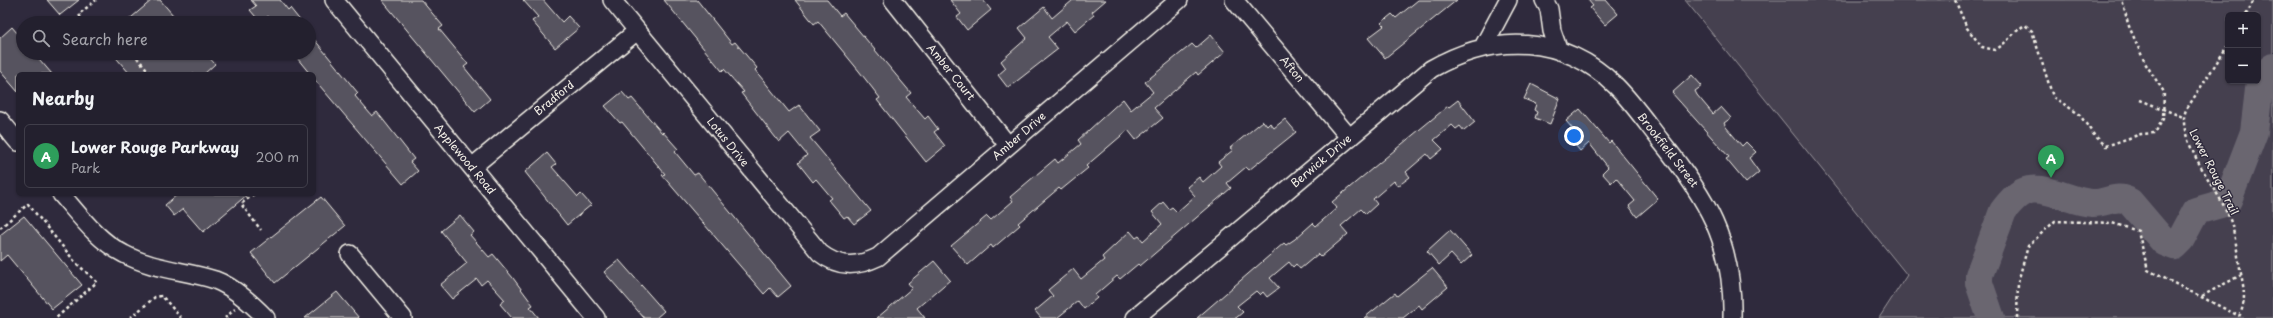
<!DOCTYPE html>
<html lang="en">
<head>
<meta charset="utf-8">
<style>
  body { margin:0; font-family:"Playpen Sans",sans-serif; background:#2b2836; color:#f1f3f6 }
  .controls { position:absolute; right:12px; top:12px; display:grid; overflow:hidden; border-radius:6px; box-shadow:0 1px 3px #0004 }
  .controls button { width:36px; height:36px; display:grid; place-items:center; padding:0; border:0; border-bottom:1px solid #403e4a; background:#23202e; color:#f1f3f6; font:20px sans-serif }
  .you { position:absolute; left:1574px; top:136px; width:14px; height:14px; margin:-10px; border:3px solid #fff; border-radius:50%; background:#1a73e8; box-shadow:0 0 0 6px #1a73e833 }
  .badge { display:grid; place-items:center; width:26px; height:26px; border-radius:50%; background:#ff9aa2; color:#fff; font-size:13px; font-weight:700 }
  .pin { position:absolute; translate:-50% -33px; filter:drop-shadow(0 1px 2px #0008) }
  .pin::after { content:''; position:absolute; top:21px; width:14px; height:12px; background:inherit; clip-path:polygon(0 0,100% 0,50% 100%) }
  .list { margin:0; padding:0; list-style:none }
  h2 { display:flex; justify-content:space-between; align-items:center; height:52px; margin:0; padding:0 16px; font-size:17px }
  h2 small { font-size:13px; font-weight:400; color:#a3a3aa }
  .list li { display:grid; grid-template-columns:26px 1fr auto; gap:12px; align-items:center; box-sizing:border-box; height:64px; margin:0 8px 8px; padding:0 8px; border:1px solid #403e4a; border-radius:6px }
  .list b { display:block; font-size:15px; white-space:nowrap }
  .list p { margin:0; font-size:13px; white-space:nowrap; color:#a3a3aa }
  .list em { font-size:13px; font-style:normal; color:#a3a3aa }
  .icon { flex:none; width:22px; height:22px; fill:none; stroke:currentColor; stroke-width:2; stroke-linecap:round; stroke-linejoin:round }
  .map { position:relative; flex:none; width:2273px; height:318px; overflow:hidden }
  .search { position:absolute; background:#23202e; box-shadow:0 1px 3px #0004; left:16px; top:16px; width:300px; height:44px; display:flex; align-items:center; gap:10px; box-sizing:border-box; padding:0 14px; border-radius:22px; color:#a3a3aa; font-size:15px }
  .panel { position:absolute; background:#23202e; box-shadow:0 1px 3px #0004; left:16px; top:72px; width:300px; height:124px; border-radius:6px }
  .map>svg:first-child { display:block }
</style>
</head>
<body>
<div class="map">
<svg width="2273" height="318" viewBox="0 0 2273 318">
  <rect width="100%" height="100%" fill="#2f2a3d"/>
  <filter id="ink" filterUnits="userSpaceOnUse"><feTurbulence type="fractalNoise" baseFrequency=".025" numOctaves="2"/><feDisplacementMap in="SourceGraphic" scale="8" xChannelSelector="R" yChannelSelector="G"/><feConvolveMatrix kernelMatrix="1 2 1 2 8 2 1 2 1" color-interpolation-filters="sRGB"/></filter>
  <g filter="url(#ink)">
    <path fill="#454050" stroke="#9c989c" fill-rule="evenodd" d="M1685,0H2273V318H1879L1907,275ZM2228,15H2258V81H2228Z"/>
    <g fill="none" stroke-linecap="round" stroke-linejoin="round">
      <path stroke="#6a6670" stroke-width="28" d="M1991,318L1979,283V275L2003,211C2010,202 2018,192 2029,190C2050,187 2072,202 2092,203C2107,204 2116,193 2130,202L2164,242L2174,246L2181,239L2196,211L2224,203L2228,200L2254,132L2260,81L2263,75L2273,67"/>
    </g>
    <path fill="#56525f" stroke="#f4f1e8" d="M47,0H79L60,15Z
      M152,0H160L180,23H125Z
      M251,0H280L288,10L290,8L302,23H271L273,22L268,16L261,23L250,10L256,6Z
      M382,0H421L443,26L439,29L468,64L464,67L490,99L475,112Z
      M523,0H543L562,22L568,16L579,28L555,48L532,21L538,17Z
      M664,0H697L732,44L735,42L757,68L755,70L789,112L799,105L820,131L810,138L871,211L854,224L847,216L844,218L829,200L832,198L816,179L813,182L798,163L807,155L789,133L779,142L741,93L744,92L724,69L722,71Z
      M795,0H827L840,16L844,13L911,93L906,97L925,119L928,116L938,129L934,132L945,146L926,162L877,100L880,98L859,71L818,21L814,24Z
      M950,0H983L991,10L967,30L957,17L961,14Z
      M1073,0H1106L1092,12L1094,15L1075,31L1067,21L1048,37L1058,49L1008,88L998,75L1006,68L1001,61L1027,38L1019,28L1044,7L1052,18Z
      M1418,0H1457L1385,58L1368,38L1384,26L1381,23L1392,14L1396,18Z
      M1588,0H1606L1618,14L1605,25L1590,8L1593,6Z
      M12,27L23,40V53H34L52,74H18V92L0,71V38Z
      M309,33L358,93L355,96L372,116L377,112L414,159L410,162L418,171L403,184L314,79V74H310L293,53H309Z
      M1211,35L1225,52L1198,75L1196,72L1154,108L1163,118L1136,140L1128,130L1086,166L1088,168L1061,190L1059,188L1018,223L1020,225L993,248L991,245L968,265L951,246L987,216L991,220L1013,201L1010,197L1055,159L1058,163L1081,144L1078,140L1123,99L1131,110L1153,92L1145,82L1192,44L1196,48Z
      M112,53H205L215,64L204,74H130Z
      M1692,75L1702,86L1695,91L1697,95L1713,114L1721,107L1731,118L1724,123L1726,127L1742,146L1746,142L1756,152L1749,158L1759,172L1746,183L1726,159L1729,157L1672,93Z
      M1531,84L1560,99L1550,124L1535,118L1537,112L1534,110L1536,104L1524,99Z
      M622,92L629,100L632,98L662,133L663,132L678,149L675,152L694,175L698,173L791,286L778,297L770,288L764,294L662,175L665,174L622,122L620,123L605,106Z
      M1458,100L1475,122L1464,131L1460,126L1456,129L1452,125L1434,140L1443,149L1431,159L1427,154L1406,172L1410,177L1398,186L1394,181L1373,199L1377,204L1366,214L1361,209L1341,226L1348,234L1321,257L1318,254L1300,269L1296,264L1293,267L1289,262L1270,278L1279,288L1267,297L1263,292L1260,295L1256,291L1237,306L1243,312L1236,318H1197L1284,243L1286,245L1295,239L1313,223L1316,226L1337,208L1332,202L1448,106L1449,107Z
      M1580,109L1609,143L1611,141L1658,199L1637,217L1629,206L1635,201L1616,178L1611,183L1602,173L1608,167L1589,143L1580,151L1571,140L1578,135L1566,121Z
      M1285,119L1296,132L1249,170L1246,167L1227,183L1231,188L1140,266L1138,264L1120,279L1117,276L1095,295L1097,298L1084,309L1078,301L1057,318H1041L1035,311L1053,296L1048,290L1073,269L1081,279L1104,260L1102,257L1130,231L1136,238L1139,236L1143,241L1162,224L1152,212L1163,202L1169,209L1172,207L1177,212L1195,196L1187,187L1199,177L1203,182L1221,166L1218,162L1233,150L1230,148L1263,121L1267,126L1270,123L1274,128Z
      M547,153L556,164L552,167L578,197L581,194L591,205L567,225L525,172Z
      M178,194H248L203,232L183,209L174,216L165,205Z
      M321,197L345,226L275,283L251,253Z
      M460,215L474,232L470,235L489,257L493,254L513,278L533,305L530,307L539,318H512L500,304L505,300L487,280L481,285L477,279L452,299L440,285L467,263L441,231Z
      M24,216L82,285L52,309L7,255L0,261V235Z
      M1450,230L1472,255L1461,265L1451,254L1439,265L1427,251Z
      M619,260L664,311L656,318H644L604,272Z
      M934,261L950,280L917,308L925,318H877L912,288L908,283Z
      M1432,268L1448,287L1422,309L1419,305L1403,318H1364L1395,293L1397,296Z
      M337,292L359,318H305Z"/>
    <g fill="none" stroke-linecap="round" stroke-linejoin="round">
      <g stroke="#f4f1e8" stroke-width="20">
        <path id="minor" d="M334,0L596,318
          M612,0L820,253C839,268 857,267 878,257L1179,0
          M893,0L1008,145
          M1234,0L1349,137
          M1544,0L1549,9L1552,31L1559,51
          M1483,47L1508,0
          M0,120L18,142
          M472,167L637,31
          M61,194C80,216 98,241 124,254C154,270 184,270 215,280C234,287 252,304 266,318
          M350,254L403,318
          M1135,318L1431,69C1493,33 1563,34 1616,86C1632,102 1646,122 1660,140C1706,197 1734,242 1732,318"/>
      </g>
      <path stroke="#f4f1e8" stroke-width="2.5" stroke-dasharray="3 3" stroke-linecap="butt" d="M1955,0L1967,28L1982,47L1995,50C2007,43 2013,32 2025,25L2032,31L2053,97L2079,114L2094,135L2106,146L2141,134L2155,133L2163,119L2164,92L2145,63L2128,24L2123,3L2120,0
        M2246,15L2254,0
        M83,23L79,14L96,0
        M99,23H107
        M2228,45L2186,110C2174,138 2218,188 2229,217C2235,232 2237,252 2240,268C2243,286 2248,301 2238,318
        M133,53L151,74
        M2140,100L2183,117
        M254,194L241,204L261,230
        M0,228L28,204L76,263L97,282L56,318
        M2202,296L2241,275
        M130,318L155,297L162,296L181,318
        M225,318L235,309
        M2017,318L2018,282L2028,246L2055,221L2112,223L2138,231L2148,270L2239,316"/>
      <use href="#minor" stroke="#2f2a3d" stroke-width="17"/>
    </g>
  </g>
  <g text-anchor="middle" stroke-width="3" stroke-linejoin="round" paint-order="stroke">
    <g font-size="11" fill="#f4f1e8" stroke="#2f2a3d">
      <text transform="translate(1292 69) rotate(50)" y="4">Afton</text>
      <text transform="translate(951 72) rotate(51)" y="4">Amber Court</text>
      <text transform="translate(554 98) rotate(-39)" y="4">Bradford</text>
      <text transform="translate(1019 136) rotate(-41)" y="4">Amber Drive</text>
      <text transform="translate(728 142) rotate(51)" y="4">Lotus Drive</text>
      <text transform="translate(1668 150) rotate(52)" y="4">Brookfield Street</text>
      <text transform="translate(465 159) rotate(50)" y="4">Applewood Road</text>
      <text transform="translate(1321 161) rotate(-40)" y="4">Berwick Drive</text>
      <text transform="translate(2214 172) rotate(63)" y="4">Lower Rouge Trail</text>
    </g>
  </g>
</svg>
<div class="controls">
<button>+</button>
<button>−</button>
</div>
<div class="you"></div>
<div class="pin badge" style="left:2051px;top:178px;background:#2e9e5b">A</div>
<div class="search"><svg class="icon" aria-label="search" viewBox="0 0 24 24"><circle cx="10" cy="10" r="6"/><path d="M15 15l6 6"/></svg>Search here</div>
<section class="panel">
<h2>Nearby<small></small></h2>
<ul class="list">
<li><span class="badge" style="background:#2e9e5b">A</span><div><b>Lower Rouge Parkway</b><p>Park</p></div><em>200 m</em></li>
</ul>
</section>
</div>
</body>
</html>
